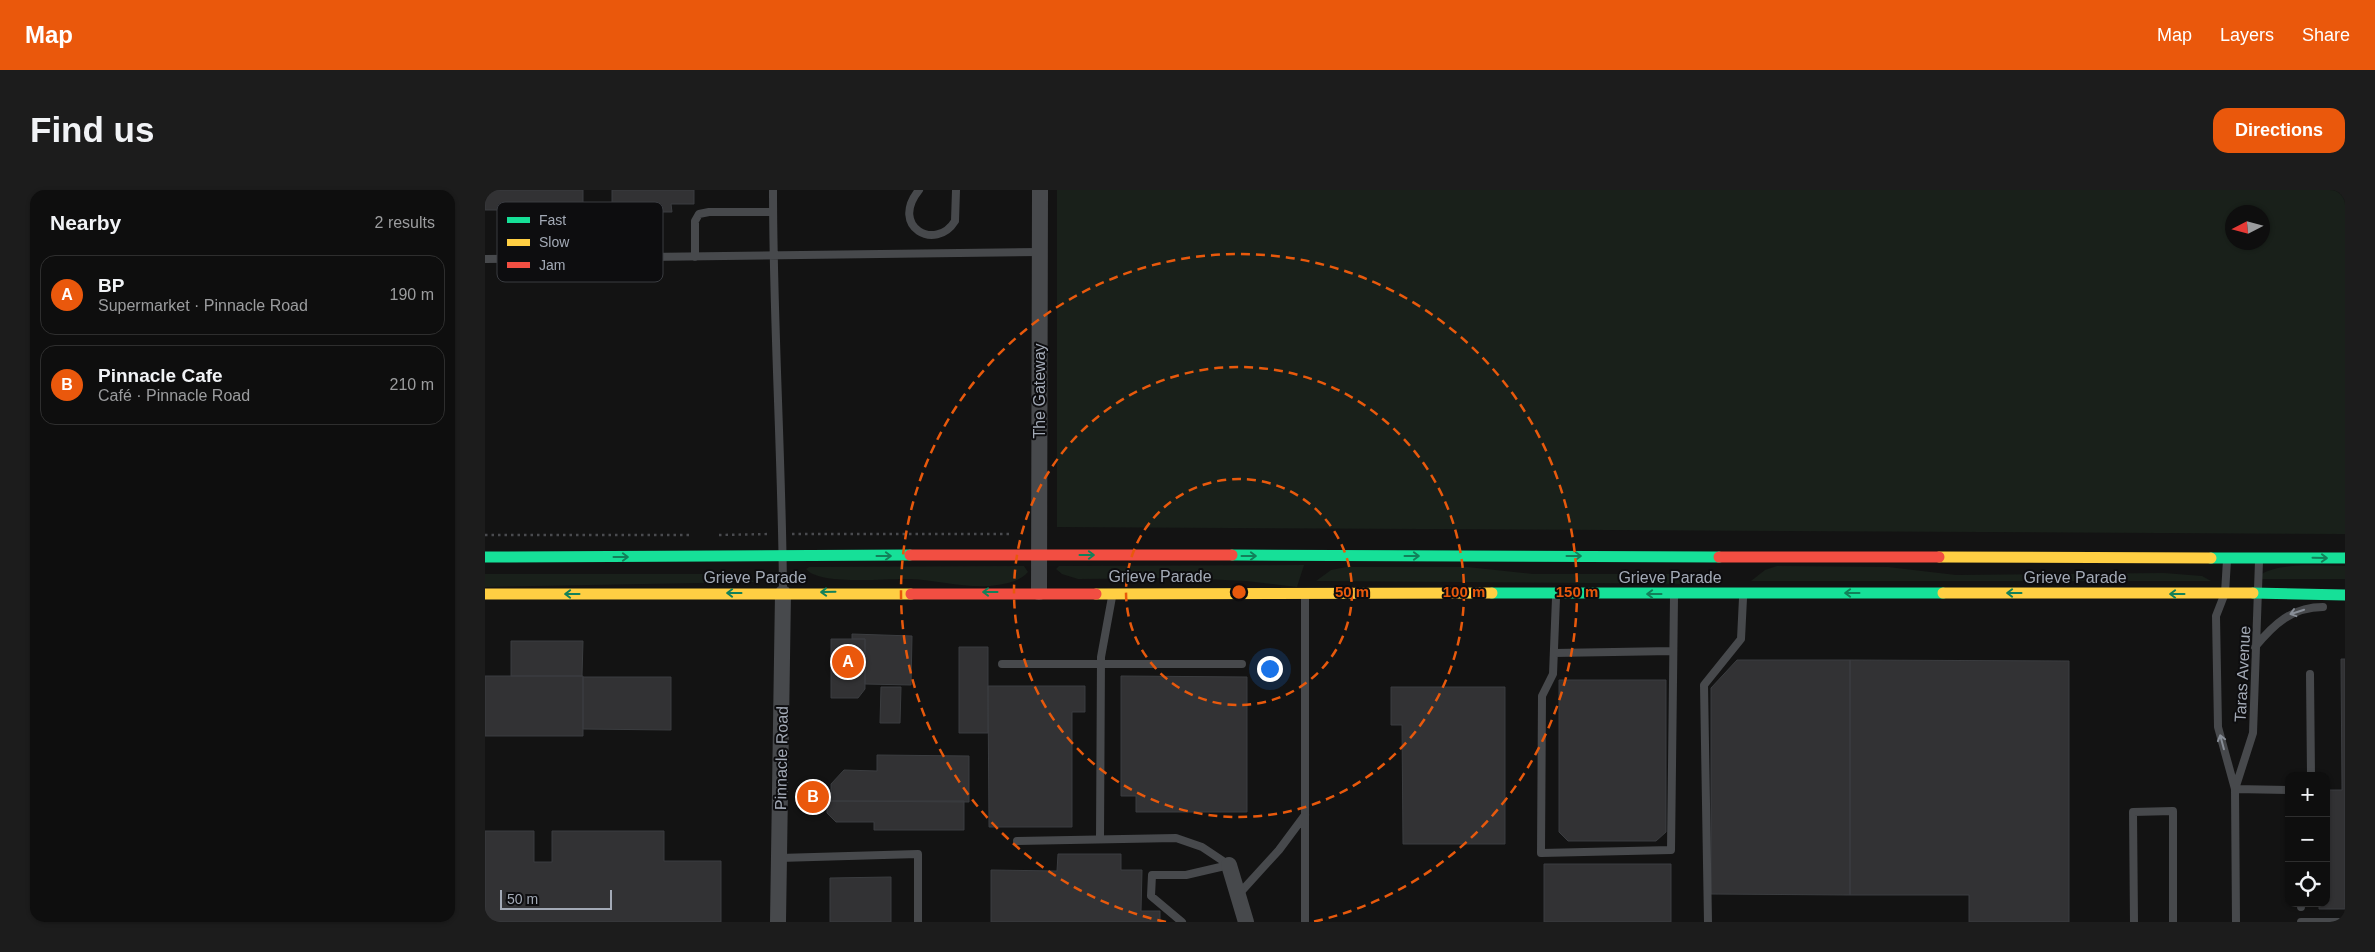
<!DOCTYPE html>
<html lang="en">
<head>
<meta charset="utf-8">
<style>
  body { margin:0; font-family:Arial,sans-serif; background:#1c1c1c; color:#f1f3f6 }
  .controls { position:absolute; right:15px; bottom:15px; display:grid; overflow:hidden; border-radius:10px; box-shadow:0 1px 4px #0004 }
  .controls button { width:45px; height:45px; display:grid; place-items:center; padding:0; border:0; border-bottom:1px solid #2e2e2e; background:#0e0e0e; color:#f1f3f6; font:25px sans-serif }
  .compass { position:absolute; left:1740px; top:15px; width:45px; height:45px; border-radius:50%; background:#0e0e0e; box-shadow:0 1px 4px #0004; rotate:264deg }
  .scale { position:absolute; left:15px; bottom:12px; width:112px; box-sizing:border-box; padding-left:5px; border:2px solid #a3aab6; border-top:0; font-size:14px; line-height:18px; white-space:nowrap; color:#a3aab6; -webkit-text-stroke:4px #0d0d0f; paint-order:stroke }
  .you { position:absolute; left:784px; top:478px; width:18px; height:18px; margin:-12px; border:4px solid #fff; border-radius:50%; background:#1a73e8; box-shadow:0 0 0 8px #1a73e833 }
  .badge { display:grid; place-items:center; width:32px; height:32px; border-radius:50%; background:#ea580c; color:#fff; font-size:16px; font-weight:700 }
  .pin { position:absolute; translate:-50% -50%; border:2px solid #fff; box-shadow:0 1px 5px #0006 }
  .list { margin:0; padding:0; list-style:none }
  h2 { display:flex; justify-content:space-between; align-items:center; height:65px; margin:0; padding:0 20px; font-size:21px }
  h2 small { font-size:16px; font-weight:400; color:#9b9c9e }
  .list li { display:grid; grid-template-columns:32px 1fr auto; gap:15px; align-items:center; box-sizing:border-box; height:80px; margin:0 10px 10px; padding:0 10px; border:1px solid #2e2e2e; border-radius:15px }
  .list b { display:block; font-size:19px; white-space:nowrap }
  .list p { margin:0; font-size:16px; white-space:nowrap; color:#9b9c9e }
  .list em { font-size:16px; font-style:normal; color:#9b9c9e }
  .icon { flex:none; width:28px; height:28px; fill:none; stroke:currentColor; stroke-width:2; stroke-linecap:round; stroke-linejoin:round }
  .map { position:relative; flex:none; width:1860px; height:732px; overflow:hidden; border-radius:15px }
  header { display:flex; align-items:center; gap:30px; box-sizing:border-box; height:70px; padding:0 25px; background:#ea580c; color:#fff }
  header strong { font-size:24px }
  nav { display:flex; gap:28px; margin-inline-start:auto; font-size:18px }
  .intro { display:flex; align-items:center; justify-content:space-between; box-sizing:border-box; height:120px; padding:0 30px }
  h1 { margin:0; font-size:35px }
  .button { padding:12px 22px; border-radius:15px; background:#ea580c; color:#fff; font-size:18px; font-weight:700 }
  main { display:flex; gap:30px; padding:0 30px }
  aside { flex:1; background:#0e0e0e; border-radius:15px; box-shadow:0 1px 4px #0004 }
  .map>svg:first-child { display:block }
</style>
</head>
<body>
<header>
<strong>Map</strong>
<nav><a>Map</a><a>Layers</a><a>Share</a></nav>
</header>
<div class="intro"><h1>Find us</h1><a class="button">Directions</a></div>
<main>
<aside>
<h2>Nearby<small>2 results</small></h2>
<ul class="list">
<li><span class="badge">A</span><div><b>BP</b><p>Supermarket · Pinnacle Road</p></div><em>190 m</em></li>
<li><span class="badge">B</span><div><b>Pinnacle Cafe</b><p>Café · Pinnacle Road</p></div><em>210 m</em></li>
</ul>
</aside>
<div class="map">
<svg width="1860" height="732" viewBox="0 0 1860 732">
  <rect width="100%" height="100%" fill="#131313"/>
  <path fill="#19201a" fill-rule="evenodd" d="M572,0H1860V344L572,337ZM1778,22V52H1748V22Z
    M819,375L812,397L761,391L696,388L593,389L577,384L571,379L574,376Z
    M539,376L543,382C533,393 519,394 505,396C479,398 451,390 425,389C402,388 335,396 321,379L324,377Z
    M1292,376L1403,377L1471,385L1679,383L1717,386L1726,391H1266L1280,380Z
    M1860,376V389H1777V384C1795,372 1838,376 1860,376Z
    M861,377H982L1048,384H1205C1217,385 1228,386 1237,394L831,391L846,380Z
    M0,384H256L263,386L269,392L0,397Z"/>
  <path fill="#323234" stroke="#3b3d40" d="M0,0H98V20H0Z
    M127,0H209V14H186L187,22H127Z
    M367,444L427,446L426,495L380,494V449H367Z
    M346,449H380V499L373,508H346Z
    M26,451H98L97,486H26Z
    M474,457H503V543H474Z
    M1856,469H1860V719H1834V713H1841V600H1857Z
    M1252,470H1365V705L1226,704V498Z
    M1365,470L1584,471V732H1484V705H1365Z
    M0,486H98V546H0Z
    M636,486L762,487V622H651V606H636Z
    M98,487H186V540L98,539Z
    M1074,490H1181V642L1171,651H1083L1074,642Z
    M503,496H600V522H587V637H504Z
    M396,497H416L415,533H395Z
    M906,497H1020V654H918L917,535H906Z
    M392,565L484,566V612L346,611V594L359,580L392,581Z
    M342,611H479V640H389V632H351L342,623Z
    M0,641H49V672H67V641H179V671H236V732H0Z
    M573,664H636V680H657L656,721H675V732H506V680L572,681Z
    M1059,674H1186V732H1059Z
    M406,687V732H345V688Z"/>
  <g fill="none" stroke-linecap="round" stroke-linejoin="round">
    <path stroke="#494a4e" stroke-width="2.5" stroke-dasharray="2.5 4" stroke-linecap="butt" d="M307,344H524
      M0,345H206
      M234,345L286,344"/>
    <path stroke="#47494c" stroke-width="8" d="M288,0C288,133 297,267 298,400
      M434,0C404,37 451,62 470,31L471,0
      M210,67V31L214,24L224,22H288
      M0,69L555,62
      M1742,370L1740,403L1731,426L1733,537L1750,599L1751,732
      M820,407V732
      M1071,408L1068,484L1057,506L1056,663L1186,660L1189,407
      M1770,457C1789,434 1807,417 1838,417
      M1069,463L1188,461
      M517,474H757
      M1825,484L1826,586
      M1750,599L1768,543L1774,371
      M1750,599L1804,600
      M615,649L616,467L627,407
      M532,651L691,648L717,657L744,675
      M294,668L433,664V732
      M753,705L794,660L820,625
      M1816,713V717
      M697,732L666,706L667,685H701L744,675
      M1223,732L1219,495L1256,449L1258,408
      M1649,732L1648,622L1688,621V732
      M1816,732H1860"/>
    <path stroke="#47494c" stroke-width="16" d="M554,402L555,0
      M744,675L761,732
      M293,732L298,403"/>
    <path stroke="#16e098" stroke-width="11" d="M747,365L1234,367
      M0,367L425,365
      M1726,368H1860
      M1007,403H1458
      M1768,403L1860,405"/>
    <path stroke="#ffcf43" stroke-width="11" d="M1454,367L1726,368
      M1458,403H1768
      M0,404H426
      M611,404L1007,403"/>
    <path stroke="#f24e42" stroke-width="11" d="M425,365H747
      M1234,367H1454
      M426,404H611"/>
  </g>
  <defs><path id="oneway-shaft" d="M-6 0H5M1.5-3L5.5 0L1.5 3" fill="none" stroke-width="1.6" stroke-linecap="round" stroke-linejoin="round" transform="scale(1.25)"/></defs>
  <g stroke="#12815a">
    <use href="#oneway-shaft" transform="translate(602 365)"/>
    <use href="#oneway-shaft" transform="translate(399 366)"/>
    <use href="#oneway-shaft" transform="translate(764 366)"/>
    <use href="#oneway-shaft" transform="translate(927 366)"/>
    <use href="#oneway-shaft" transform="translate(1089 366)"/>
    <use href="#oneway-shaft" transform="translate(136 367)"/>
    <use href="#oneway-shaft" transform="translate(1835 368) rotate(1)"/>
    <use href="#oneway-shaft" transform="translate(343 402) rotate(179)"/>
    <use href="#oneway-shaft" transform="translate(505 402) rotate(-180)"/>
    <use href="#oneway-shaft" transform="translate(249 403) rotate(180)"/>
    <use href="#oneway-shaft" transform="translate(1367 403) rotate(-180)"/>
    <use href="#oneway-shaft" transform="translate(1529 403) rotate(-180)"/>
    <use href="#oneway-shaft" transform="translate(87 404) rotate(180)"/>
    <use href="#oneway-shaft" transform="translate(1169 404) rotate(-180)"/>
    <use href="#oneway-shaft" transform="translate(1692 404) rotate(-180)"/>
  </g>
  <g stroke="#878d96">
    <use href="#oneway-shaft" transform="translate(1812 422) rotate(162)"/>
    <use href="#oneway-shaft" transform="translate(1737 552) rotate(-105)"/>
  </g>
  <g fill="none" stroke="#e8590c" stroke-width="2.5" stroke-dasharray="9 6">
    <circle cx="754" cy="402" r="113"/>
    <circle cx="754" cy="402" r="225"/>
    <path d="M681 732A338 338 0 1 1 827 732"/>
  </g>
  <g text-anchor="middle" stroke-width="4" stroke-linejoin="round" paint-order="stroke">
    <g font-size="16" fill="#a3aab6" stroke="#0d0d0f">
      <text transform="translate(554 201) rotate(-90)" y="6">The Gateway</text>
      <text x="675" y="392">Grieve Parade</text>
      <text x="270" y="393">Grieve Parade</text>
      <text x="1185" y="393">Grieve Parade</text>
      <text x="1590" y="393">Grieve Parade</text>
      <text transform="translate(1757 484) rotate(-87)" y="6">Taras Avenue</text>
      <text transform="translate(296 568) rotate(-89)" y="6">Pinnacle Road</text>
    </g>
  </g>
  <rect x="12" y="12" width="166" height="80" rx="8" fill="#0d0d0f" stroke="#3a3c41" stroke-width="1"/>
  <rect x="22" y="27" width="23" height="6" fill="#16e098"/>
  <rect x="22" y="49" width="23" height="7" fill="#ffcf43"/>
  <rect x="22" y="72" width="23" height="6" fill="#f24e42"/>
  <g font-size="14" fill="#a3aab6">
    <text x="54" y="35">Fast</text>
    <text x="54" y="57">Slow</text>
    <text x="54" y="80">Jam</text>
  </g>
  <circle cx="754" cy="402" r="8" fill="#e8590c" stroke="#0d0d0f" stroke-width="2.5"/>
  <g font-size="15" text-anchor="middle" font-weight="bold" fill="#e8590c" stroke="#0d0d0f" stroke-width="4" stroke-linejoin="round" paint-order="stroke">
    <text x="867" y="407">50 m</text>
    <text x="979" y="407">100 m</text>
    <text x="1092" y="407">150 m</text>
  </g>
</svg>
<div class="controls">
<button>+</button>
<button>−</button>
<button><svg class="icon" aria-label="locate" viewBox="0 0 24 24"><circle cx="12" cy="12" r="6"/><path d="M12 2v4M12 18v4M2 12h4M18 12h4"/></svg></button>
</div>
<svg class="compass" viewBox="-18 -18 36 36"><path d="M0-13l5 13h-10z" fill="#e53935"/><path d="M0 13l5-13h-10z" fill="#9b9c9e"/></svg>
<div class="scale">50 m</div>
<div class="you"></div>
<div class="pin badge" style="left:363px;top:472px">A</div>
<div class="pin badge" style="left:328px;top:607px">B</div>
</div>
</main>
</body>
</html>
